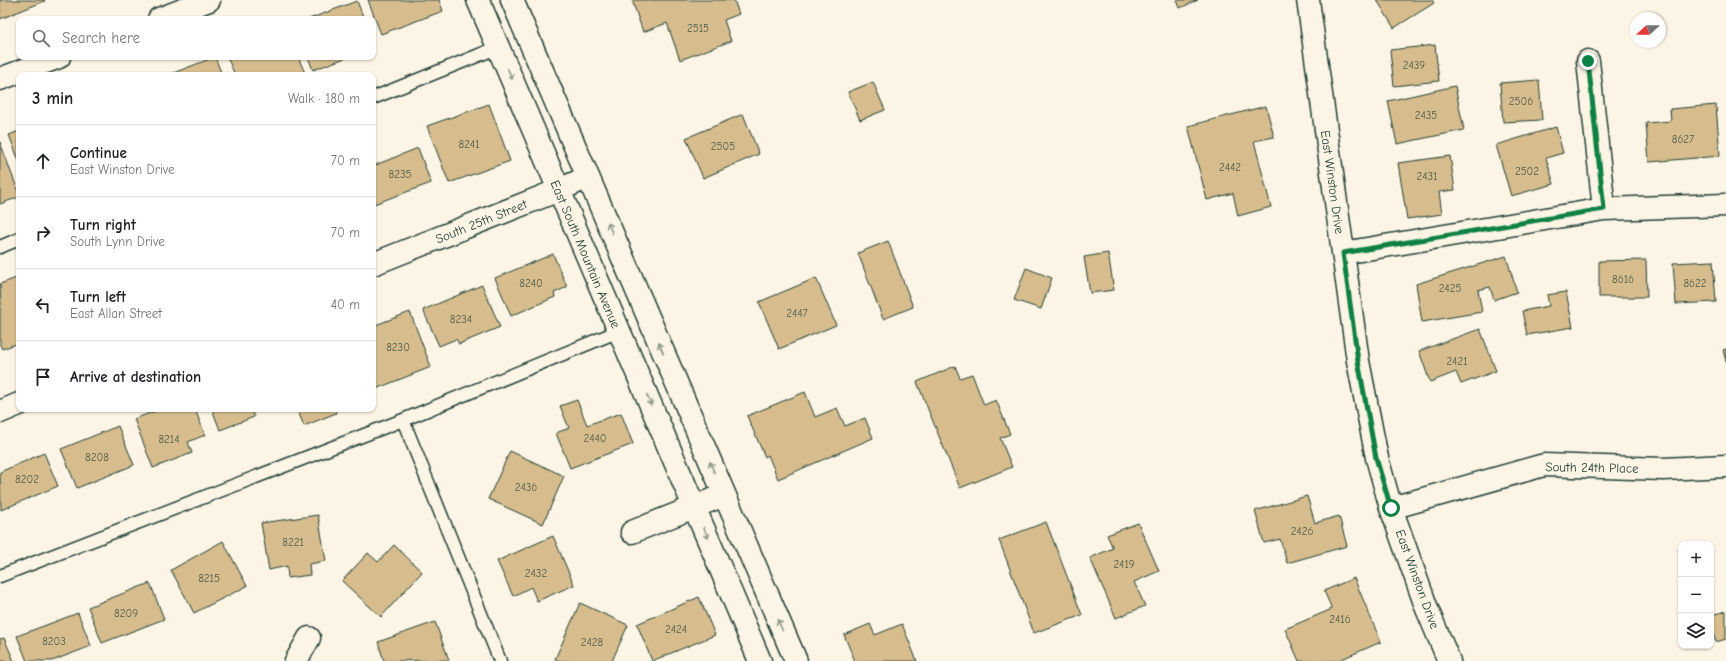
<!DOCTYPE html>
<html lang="en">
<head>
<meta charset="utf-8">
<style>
  body { margin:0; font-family:"Comic Neue",sans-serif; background:#f2f2f2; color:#202124 }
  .controls { position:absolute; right:12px; bottom:12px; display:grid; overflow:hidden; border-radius:8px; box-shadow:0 1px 3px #0004 }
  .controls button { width:36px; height:36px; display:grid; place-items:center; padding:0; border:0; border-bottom:1px solid #e0e0e0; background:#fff; color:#202124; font:20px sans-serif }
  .compass { position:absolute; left:1630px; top:12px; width:36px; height:36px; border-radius:50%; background:#fff; box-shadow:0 1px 3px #0004; rotate:248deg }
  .stop { position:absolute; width:12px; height:12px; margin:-9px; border:3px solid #0b8043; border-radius:50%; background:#fff }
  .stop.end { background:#0b8043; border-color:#fff; box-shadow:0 1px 4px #0008 }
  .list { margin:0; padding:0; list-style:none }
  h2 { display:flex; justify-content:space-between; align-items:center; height:52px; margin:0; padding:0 16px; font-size:17px }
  h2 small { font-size:13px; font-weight:400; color:#757577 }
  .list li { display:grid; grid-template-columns:26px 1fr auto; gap:12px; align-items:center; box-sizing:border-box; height:72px; padding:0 16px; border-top:1px solid #e0e0e0 }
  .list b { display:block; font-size:15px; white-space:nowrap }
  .list p { margin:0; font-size:13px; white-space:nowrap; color:#757577 }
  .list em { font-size:13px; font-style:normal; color:#757577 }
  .icon { flex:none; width:22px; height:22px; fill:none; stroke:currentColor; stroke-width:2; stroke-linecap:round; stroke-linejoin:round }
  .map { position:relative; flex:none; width:1726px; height:661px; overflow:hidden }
  .search { position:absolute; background:#fff; box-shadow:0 1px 3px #0004; left:16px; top:16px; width:360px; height:44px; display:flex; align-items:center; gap:10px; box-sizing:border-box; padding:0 14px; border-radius:8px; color:#757577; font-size:15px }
  .panel { position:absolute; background:#fff; box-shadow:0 1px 3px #0004; left:16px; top:72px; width:360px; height:340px; border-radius:8px }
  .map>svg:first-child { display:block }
</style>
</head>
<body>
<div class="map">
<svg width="1726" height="661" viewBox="0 0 1726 661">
  <rect width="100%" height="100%" fill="#fcf5e5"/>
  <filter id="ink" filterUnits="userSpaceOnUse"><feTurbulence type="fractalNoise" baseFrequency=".025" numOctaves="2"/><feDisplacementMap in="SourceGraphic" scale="8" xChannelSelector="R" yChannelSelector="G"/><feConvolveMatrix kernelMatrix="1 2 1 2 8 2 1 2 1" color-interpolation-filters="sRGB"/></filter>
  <g filter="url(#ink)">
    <path fill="#d7bd8d" stroke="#1f3d34" d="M0,0H44L45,1L0,19Z
      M368,0H439L443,11L381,34Z
      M632,0H734L739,14L724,20L731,41L680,60L667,23L643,32Z
      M1177,0H1198L1180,8Z
      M1377,0H1432L1434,3L1394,28Z
      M357,1L364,19H309Z
      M1435,45L1439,81L1394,86L1390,50Z
      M215,57L222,75H168Z
      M227,57H298L305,73L301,75H235Z
      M308,57H345V58L313,70Z
      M1539,80L1542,120L1503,122L1500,83Z
      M873,82L885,110L860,120L848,92Z
      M1455,86L1464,130L1397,144L1388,101Z
      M489,104L510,161L449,183L427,126Z
      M1716,105L1720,156L1649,162L1646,123L1671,121L1670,109Z
      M1266,106L1274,137L1254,141L1271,207L1238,216L1233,193L1207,200L1188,126Z
      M743,114L759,154L703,178L686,138Z
      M1556,127L1563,153L1546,158L1554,184L1511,196L1496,145Z
      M19,131V161L9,135Z
      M0,142L19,194V197L0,204Z
      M418,148L431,183L374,204L373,166Z
      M1450,156L1455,190L1439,192L1442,214L1407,219L1398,163Z
      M888,241L913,307L883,319L858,253Z
      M1108,253L1114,290L1090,293L1084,257Z
      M553,254L567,287L554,293L555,297L511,316L495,278Z
      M1506,256L1517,292L1494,300L1490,287L1478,290L1482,312L1422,322L1416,284Z
      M1646,260L1647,297H1599V261Z
      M1713,261L1716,302L1676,304L1673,263Z
      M1026,268L1052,278L1041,309L1014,300Z
      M19,277V343L2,349L0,345V307L1,306L0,284Z
      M816,278L836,325L779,349L759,302Z
      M482,285L500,327L459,344L456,339L439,346L423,310Z
      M1566,292L1573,327L1527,335L1522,311L1549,306L1547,295Z
      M410,312L431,367L373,390V326Z
      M1480,329L1496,371L1461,384L1456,372L1430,382L1419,351Z
      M1726,349V361L1723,350Z
      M955,366L960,378L972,374L984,405L996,400L1010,434L1000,438L1012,467L960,488L917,382Z
      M805,392L815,417L837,408L845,426L865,418L873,438L778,479L768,455L765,457L747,416Z
      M577,400L587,425L621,413L633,444L570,468L556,433L569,428L560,406Z
      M161,409H195L205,435L188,442L192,453L153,468L134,419Z
      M212,409H254L251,410L254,417L220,430Z
      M297,409H335L336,413L304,426Z
      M118,426L134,465L77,488L61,449Z
      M510,451L564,476L543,524L488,499Z
      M44,453L58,486L1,510L0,472Z
      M1307,496L1315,523L1339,516L1347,546L1287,563L1280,539L1264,543L1255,511Z
      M318,515L326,561L309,564L310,575L288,578L287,566L269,570L261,523Z
      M1046,522L1082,615L1034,633L999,540Z
      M1138,523L1159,571L1134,582L1145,606L1116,618L1090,558L1113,548L1107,535Z
      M553,536L574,585L537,601L531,587L513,596L497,561Z
      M223,541L247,586L194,613L171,570Z
      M394,545L422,572L381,617L342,581L368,553L378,562Z
      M1354,578L1381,642L1337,661H1299L1285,629L1332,609L1324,591Z
      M150,583L164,619L102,643L88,607Z
      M699,597L715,635L652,661L637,624Z
      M580,603L628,625L612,661H560L555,659Z
      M1726,611V639L1716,642L1711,626V615Z
      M78,613L91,646L52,661H27L17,636Z
      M435,622L449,660L384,661L378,642Z
      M870,624L875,635L902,624L917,661H855L844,635Z
      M4,638L14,661H0V639Z"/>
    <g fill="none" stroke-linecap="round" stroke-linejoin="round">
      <g stroke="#1f3d34" stroke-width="15">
        <path id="lane" d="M373,98L499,47
          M0,247L19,239
          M403,420L500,661
          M0,576L403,420L619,331"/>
      </g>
      <g stroke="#1f3d34" stroke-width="25">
        <path id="street" d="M478,0L760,661
          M512,0L796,661
          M1308,0L1358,361L1377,458L1391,508L1427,609L1449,661
          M159,19L209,0
          M1588,61L1604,209
          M0,79L59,57
          M1343,253L1604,209L1726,205
          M373,264L559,190L588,177
          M0,412L19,404
          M1391,508L1544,465L1663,469L1726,466
          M632,532L724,495
          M296,661L309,638"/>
      </g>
      <use href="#lane" stroke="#fcf5e5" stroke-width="12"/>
      <use href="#street" stroke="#fcf5e5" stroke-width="22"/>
    </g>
    <defs><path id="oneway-shaft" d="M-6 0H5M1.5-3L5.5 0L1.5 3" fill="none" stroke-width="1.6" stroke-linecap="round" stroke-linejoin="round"/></defs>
    <g stroke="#8e998c">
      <use href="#oneway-shaft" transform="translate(510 74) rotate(67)"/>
      <use href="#oneway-shaft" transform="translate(610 228) rotate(-113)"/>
      <use href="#oneway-shaft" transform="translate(661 348) rotate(-113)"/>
      <use href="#oneway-shaft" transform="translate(649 400) rotate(67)"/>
      <use href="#oneway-shaft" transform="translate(712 467) rotate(-113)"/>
      <use href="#oneway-shaft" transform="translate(706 533) rotate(67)"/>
      <use href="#oneway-shaft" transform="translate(780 625) rotate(-113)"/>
    </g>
  </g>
  <g fill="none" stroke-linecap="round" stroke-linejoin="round" filter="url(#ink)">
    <path stroke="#0b8043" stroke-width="5" d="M1391,508L1376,458L1358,361L1343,253L1604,209L1588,61"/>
  </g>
  <g text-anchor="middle" stroke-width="3" stroke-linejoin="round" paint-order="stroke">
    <g font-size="11" fill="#4d5d4a">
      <text x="698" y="32">2515</text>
      <text x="1414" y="69">2439</text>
      <text x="1521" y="105">2506</text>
      <text x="1426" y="119">2435</text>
      <text x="1683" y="143">8627</text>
      <text x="469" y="148">8241</text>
      <text x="723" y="150">2505</text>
      <text x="1230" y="171">2442</text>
      <text x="1527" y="175">2502</text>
      <text x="400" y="178">8235</text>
      <text x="1427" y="180">2431</text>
      <text x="1623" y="283">8616</text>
      <text x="531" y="287">8240</text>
      <text x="1695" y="287">8622</text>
      <text x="1450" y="292">2425</text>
      <text x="797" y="317">2447</text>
      <text x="461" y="323">8234</text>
      <text x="398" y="351">8230</text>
      <text x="1457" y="365">2421</text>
      <text x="595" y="442">2440</text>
      <text x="169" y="443">8214</text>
      <text x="97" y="461">8208</text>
      <text x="27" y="483">8202</text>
      <text x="526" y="491">2436</text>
      <text x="1302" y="535">2426</text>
      <text x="293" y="546">8221</text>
      <text x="1124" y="568">2419</text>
      <text x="536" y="577">2432</text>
      <text x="209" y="582">8215</text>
      <text x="126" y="617">8209</text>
      <text x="1340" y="623">2416</text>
      <text x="676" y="633">2424</text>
      <text x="54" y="645">8203</text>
      <text x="592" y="646">2428</text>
    </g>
    <g font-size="13" fill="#1f3d34" stroke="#fcf5e5">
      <text transform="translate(1333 182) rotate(82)" y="5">East Winston Drive</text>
      <text transform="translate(481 221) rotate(-22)" y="5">South 25th Street</text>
      <text transform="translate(586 254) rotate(67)" y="5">East South Mountain Avenue</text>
      <text transform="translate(1592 467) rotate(1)" y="5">South 24th Place</text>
      <text transform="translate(1418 579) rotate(70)" y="5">East Winston Drive</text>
    </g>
  </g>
</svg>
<div class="controls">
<button>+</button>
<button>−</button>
<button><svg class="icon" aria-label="layers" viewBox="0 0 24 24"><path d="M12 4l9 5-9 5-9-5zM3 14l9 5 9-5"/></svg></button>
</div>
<svg class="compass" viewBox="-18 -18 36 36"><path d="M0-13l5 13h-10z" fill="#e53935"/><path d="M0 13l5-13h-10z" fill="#757577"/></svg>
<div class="stop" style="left:1391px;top:508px"></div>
<div class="stop end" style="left:1588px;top:61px"></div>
<div class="search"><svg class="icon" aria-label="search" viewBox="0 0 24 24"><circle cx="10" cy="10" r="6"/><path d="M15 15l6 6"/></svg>Search here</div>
<section class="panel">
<h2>3 min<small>Walk · 180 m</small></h2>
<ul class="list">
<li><svg class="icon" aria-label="ahead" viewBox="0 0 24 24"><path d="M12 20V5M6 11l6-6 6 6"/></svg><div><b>Continue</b><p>East Winston Drive</p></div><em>70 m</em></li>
<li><svg class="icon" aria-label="right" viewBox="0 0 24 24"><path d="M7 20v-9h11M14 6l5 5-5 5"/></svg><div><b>Turn right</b><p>South Lynn Drive</p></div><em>70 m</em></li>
<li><svg class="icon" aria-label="left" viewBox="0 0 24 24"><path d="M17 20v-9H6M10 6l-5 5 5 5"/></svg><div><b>Turn left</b><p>East Allan Street</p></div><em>40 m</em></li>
<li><svg class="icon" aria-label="arrive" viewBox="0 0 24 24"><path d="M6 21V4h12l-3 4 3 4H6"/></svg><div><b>Arrive at destination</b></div></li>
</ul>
</section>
</div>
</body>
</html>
